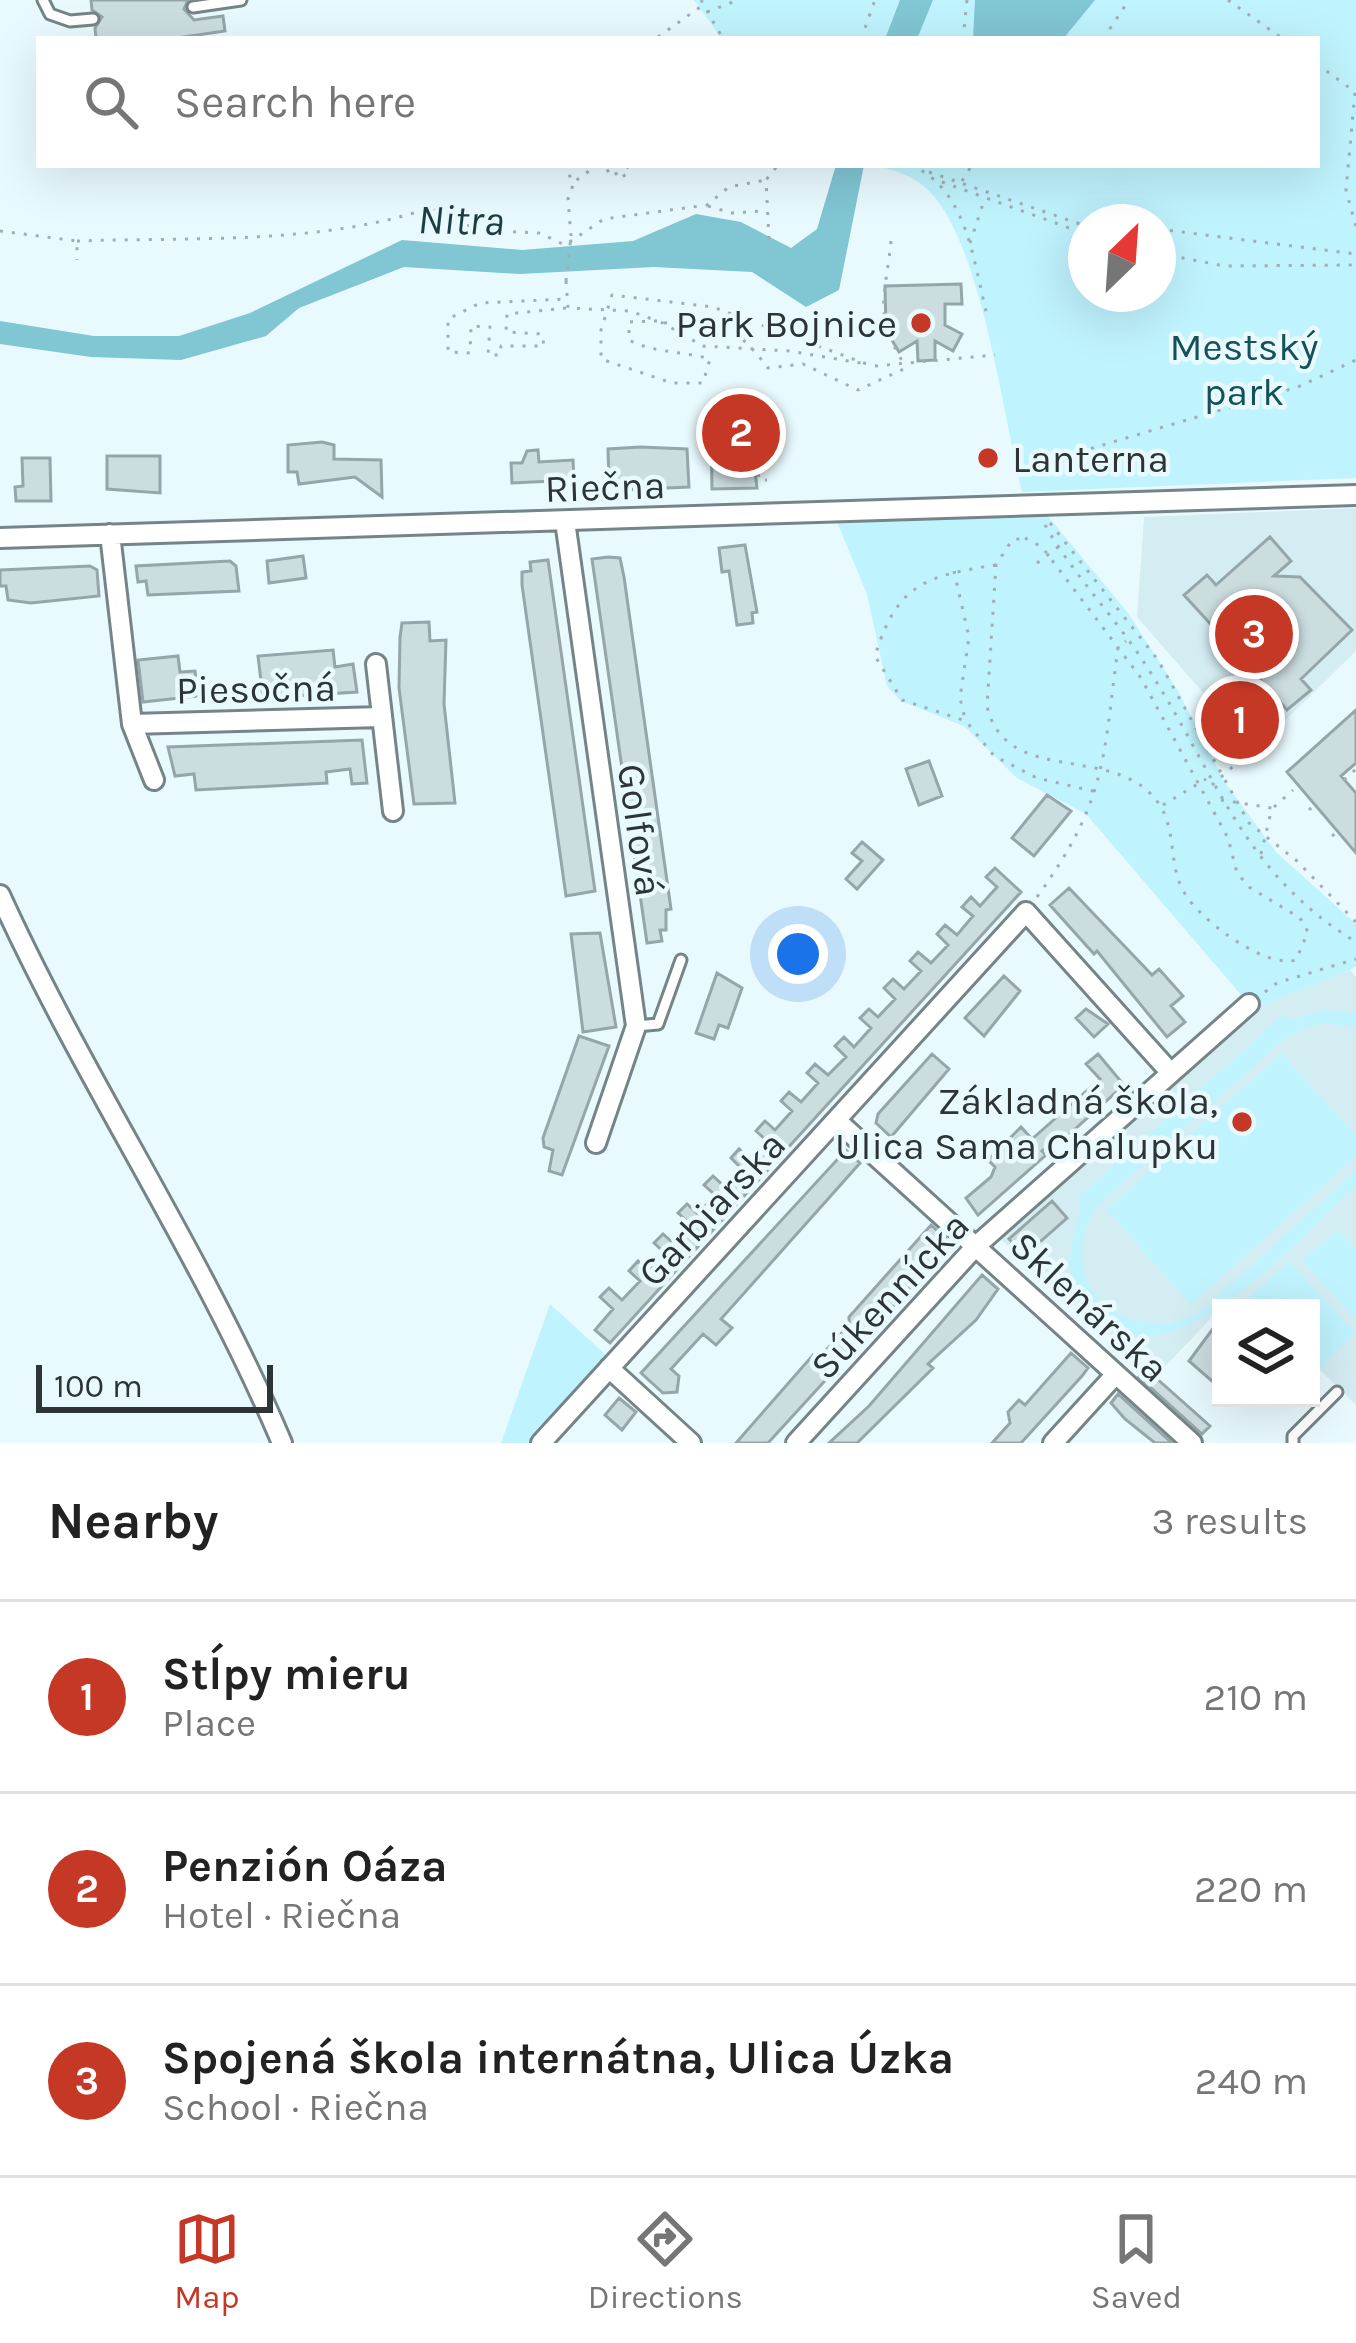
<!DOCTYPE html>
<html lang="en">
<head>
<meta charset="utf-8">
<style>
  body { margin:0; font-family:Karla,sans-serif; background:#f2f2f2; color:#222 }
  .controls { position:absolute; right:36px; bottom:36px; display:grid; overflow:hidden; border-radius:0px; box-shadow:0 12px 48px #0002 }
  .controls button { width:108px; height:108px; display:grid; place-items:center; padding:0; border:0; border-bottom:3px solid #e0e0e0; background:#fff; color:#222; font:60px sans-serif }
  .compass { position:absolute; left:1068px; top:204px; width:108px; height:108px; border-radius:50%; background:#fff; box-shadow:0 12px 48px #0002; rotate:25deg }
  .scale { position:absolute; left:36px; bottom:30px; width:237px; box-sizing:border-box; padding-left:12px; border:6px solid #2d3435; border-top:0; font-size:33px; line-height:42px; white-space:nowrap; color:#2d3435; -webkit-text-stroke:9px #e9fafe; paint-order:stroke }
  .you { position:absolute; left:798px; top:954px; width:42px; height:42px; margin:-30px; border:9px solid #fff; border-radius:50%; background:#1a73e8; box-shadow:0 0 0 18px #1a73e833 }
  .badge { display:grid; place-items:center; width:78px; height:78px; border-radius:50%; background:#c53825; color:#fff; font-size:39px; font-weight:700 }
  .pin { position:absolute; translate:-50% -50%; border:6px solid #fff; box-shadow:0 3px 12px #0006 }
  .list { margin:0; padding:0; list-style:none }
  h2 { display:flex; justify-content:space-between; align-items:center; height:156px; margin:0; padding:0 48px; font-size:51px }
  h2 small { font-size:39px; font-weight:400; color:#767676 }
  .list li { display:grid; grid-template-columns:78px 1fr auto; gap:36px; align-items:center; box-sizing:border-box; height:192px; padding:0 48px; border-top:3px solid #e0e0e0 }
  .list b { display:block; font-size:45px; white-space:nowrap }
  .list p { margin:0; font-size:39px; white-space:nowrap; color:#767676 }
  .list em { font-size:39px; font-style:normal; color:#767676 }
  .icon { flex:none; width:66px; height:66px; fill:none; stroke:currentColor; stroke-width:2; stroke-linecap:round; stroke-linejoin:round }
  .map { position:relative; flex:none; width:1356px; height:1443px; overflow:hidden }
  .search { position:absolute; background:#fff; box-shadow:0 12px 48px #0002; left:36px; right:36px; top:36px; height:132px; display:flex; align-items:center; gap:30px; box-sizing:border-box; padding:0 42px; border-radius:0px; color:#767676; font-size:45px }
  .sheet { height:732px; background:#fff }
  nav { display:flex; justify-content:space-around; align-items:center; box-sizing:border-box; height:168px; border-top:3px solid #e0e0e0; background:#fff; font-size:33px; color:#767676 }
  nav a { display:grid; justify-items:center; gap:6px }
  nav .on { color:#c53825 }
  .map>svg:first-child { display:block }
</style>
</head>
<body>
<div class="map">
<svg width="1356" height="1443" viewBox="0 0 1356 1443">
  <rect width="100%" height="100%" fill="#e9fafe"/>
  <path fill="#d4edf3" d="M1356,508V651L1254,751L1137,617L1144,517Z
    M1350,970L1356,977V1405L1320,1370L1311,1378V1308H1221L1156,1376L1146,1367L1152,1359L1142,1350L1134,1357L999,1238L1258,1007Z"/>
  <path fill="#bff3fe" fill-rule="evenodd" d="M694,0H1356V478L1022,492C1003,415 982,248 931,193C916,176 896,171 874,165H1317V39H722ZM1086,222H1158V294H1086Z
    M1047,515L1128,613L1178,691L1224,781L1276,852L1356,924V966L1350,970L1258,1007L1242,996L1086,814L1017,778L964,726L901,701L887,686L867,594L837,522Z
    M1326,1010L1356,1013V1027L1321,1023L1290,1034L1095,1208C1052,1285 1123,1349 1199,1313L1356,1171V1185C1298,1238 1142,1424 1076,1287C1059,1252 1085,1224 1078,1197L1283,1015L1292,1019Z
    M1282,1053L1356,1136V1156L1191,1304L1106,1210Z
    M1337,1229L1356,1250V1320L1302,1260Z
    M1289,1261L1355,1332L1311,1378V1308H1238Z
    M550,1304L608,1357L530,1443H501Z"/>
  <path fill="#80c6d3" d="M900,0H933L917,39H885Z
    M975,0H1095L1063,39H973Z
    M836,165H864L839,290L806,307L752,272L654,267L520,274L404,267L299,308L266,336L181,360L91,357L0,344V321L94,336H179L250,313L402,240L522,250L633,241L696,214L741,222L791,248L817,229Z"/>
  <path fill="#ccdde0" stroke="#95a5a8" stroke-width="3" d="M91,0H188L184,9L194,20L223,16L225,31L170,39H96L95,28L102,17L92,10Z
    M961,284L962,304H945V325L962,334L953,351L935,341V360L918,361L917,341L899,352L886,330L885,286Z
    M749,418L757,488L712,489L711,420Z
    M322,442L334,445V459L381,460L382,497L355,477L299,484L297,472H288V445Z
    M640,447L687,449L689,487L620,490V483L609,484L608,449Z
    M538,450L539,462L573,460L574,480L512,483L511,463H522L527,451Z
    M107,456H160V493L107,489Z
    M22,458H50L51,501H16L15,487L23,486Z
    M1270,537L1291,561L1274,576L1300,577L1352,630L1301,679L1311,690L1287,710L1256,675L1257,658H1246L1230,640L1231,615L1215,629L1184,595L1207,575L1216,585Z
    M745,545L757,612L752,613L753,623L737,625L729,571L722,572L719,548Z
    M303,556L306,578L269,583L267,561Z
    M608,557L620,558L624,577L671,909L666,910V930H660L662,941L647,943L592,559Z
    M548,560L595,891L566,896L522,585V572L531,571L530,562Z
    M230,561L236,566L239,591L148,595L146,581L138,582L136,566Z
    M90,566L97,570L99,596L31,603L8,600L6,586H0V570Z
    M429,622L430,641L446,640L444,704L455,803L414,804L399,688L400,637L402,623Z
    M333,650L335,667L353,664L357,692L263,698L258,656Z
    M178,656L180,672L195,671L198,696L143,702L138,660Z
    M1356,710V763L1341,776L1356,793V853L1287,772Z
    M362,740L367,783L352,784L350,769L326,772L327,783L196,790L194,774L175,776L168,747Z
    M929,761L942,796L919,805L906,769Z
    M1047,795L1071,811L1034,856L1012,838Z
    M862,842L883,860L857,889L846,879L862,861L852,853Z
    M995,868L1021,892L610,1343L595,1330L613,1309L600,1297L609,1288L622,1300L640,1281L629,1271L638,1261L648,1271L665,1253L654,1243L663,1234L672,1242L689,1223L678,1213L687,1204L698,1214L715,1195L704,1185L713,1176L725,1187L742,1169L731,1158L739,1149L750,1159L767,1141L756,1131L765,1121L775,1130L792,1111L781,1101L789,1092L801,1102L818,1083L807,1073L815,1064L828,1075L846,1057L835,1046L844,1037L854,1047L871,1028L860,1018L869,1009L878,1017L895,999L884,988L893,979L904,989L921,971L910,961L918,952L931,963L948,945L937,934L945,925L957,935L973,916L962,907L971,897L980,906L997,887L986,877Z
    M1069,888L1152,975L1159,969L1183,996L1171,1006L1185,1022L1167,1037L1097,951L1094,954L1050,905Z
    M600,933L616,1027L583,1032L571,934Z
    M717,973L742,988L728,1028L719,1025L714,1039L696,1033Z
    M1004,976L1020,991L984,1036L965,1018Z
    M1086,1009L1108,1024L1094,1037L1076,1018Z
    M579,1036L609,1046L562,1175L549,1171L553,1150L544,1147L543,1138Z
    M932,1054L949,1069L891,1137L876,1123L878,1114Z
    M1098,1054L1124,1085L1065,1138L1062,1135L1042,1151L1046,1155L978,1215L966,1198L991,1177L995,1167L988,1160L1021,1127L1032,1139L1100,1079L1086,1064Z
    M846,1150L860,1163L721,1319L732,1328L716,1345L703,1334L671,1369L679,1376L677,1392L663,1393L641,1373Z
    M1052,1201L1067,1218L1024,1256L1009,1239Z
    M931,1225L951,1243L768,1443H736L813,1355L818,1359L849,1325V1317Z
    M982,1275L998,1289L976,1320L928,1364L933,1368L857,1443H829L869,1406Z
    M1212,1330L1221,1337V1389L1189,1361Z
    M1071,1353L1088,1368L1082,1376L1021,1443H992L1010,1423L1008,1412L1019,1400L1025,1405Z
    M1146,1369L1210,1426L1202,1434L1139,1377Z
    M1118,1394L1172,1443H1155L1125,1419L1111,1403Z
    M619,1398L636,1412L622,1430L605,1415Z"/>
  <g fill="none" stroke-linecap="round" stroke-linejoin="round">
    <g stroke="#758487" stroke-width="15">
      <path id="lane" d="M43,0L50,14L70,21L93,19
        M193,7L241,0
        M636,1026L658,1024L681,960
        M1293,1443V1436L1337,1392"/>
    </g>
    <g stroke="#758487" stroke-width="24">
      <path id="street" d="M565,521L636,1026L596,1143
        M110,534L132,724L381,717
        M0,538L1356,495
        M376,664L393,811
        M132,724L154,780
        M0,895C85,1082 202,1254 282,1443
        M836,1120L1192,1443
        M609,1368L691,1443
        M541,1443L1026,912L1170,1072
        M796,1443L976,1246L1249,1004
        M1053,1443L1115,1375"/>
    </g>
    <path stroke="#a1aeb1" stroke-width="3" stroke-dasharray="3 9" stroke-linecap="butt" d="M701,0L723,39
      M1228,0L1283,39
      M707,12L738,0
      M658,37L703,5
      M861,39L875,0
      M963,39L967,0
      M1103,39L1129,0
      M1317,64L1355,92L1346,190L1356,227
      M562,165L574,182L597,165
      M599,165L605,173L612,168L620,179L630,171L626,165
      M911,165C968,190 973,261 987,315
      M929,172L1086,226
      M962,181L972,165
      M942,182L1086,234
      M708,206L731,213L764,211
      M1158,229L1356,254
      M0,231L77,241V260
      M571,236L568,199L574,182
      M769,239L766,180L778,165
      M77,241C193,237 319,245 430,208L477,230L539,233L565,245L604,219L707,205L729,187L766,180
      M891,241C886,296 872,312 904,364
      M970,243L984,201
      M1158,253L1224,266L1356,265
      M566,281L568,308L630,311L652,319
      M566,308L507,314L506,332L542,334L544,346H501L500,355H488L490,327L471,326L470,353L448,352V319L480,303L566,299
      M657,321L629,322V340C653,353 683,351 710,359L703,383H672L601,359V330L612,295L713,307L872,366
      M661,322L703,346L789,351L866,364
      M664,323C718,318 733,323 768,368L803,364L858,390L906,368
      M875,366L995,355
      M1022,469L1298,387L1356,360
      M751,470L758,469L759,480H767
      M1050,523L1158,660L1249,823L1297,861L1356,922
      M1045,525C1074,576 1116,618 1147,667C1216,773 1241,872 1356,942
      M1025,538L1042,547L1141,678L1228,838L1237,873L1249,887L1300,918L1308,932L1296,960C1266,969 1199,920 1184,892C1168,865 1177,831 1159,804C1117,741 1006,789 987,706L996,565L1012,540Z
      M1037,563L1058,547
      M996,565C925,576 897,584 875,656L902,700L966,721L994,756L1037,778L1097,792
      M954,571L969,637L960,698L965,719
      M1344,780L1356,769
      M1212,785L1253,749L1280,712
      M1221,800L1272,808L1260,858
      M1163,805L1206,779
      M1274,807L1293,790
      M1309,810L1313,806
      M1332,836L1337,832
      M1037,897C1107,800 1103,760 1118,647L1126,641
      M1265,992L1277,983L1356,959"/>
    <use href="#lane" stroke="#fff" stroke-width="9"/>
    <use href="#street" stroke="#fff" stroke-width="18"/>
    <path stroke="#a1aeb1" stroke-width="3" stroke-dasharray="3 9" stroke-linecap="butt" d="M566,281L571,236"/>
  </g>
  <g fill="#c53825" stroke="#e9fafe" stroke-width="4.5">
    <circle cx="921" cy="323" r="12"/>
    <circle cx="988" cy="458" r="12"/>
    <circle cx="1242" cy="1122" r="12"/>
  </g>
  <g text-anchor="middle" stroke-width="9" stroke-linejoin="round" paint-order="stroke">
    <g font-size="39" fill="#2d3435" stroke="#e9fafe" text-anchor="end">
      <text x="897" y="337">Park Bojnice</text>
      <text x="1012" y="472" text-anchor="start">Lanterna</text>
      <text x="1218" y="1114">Základná škola,<tspan x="1218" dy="45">Ulica Sama Chalupku</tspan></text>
    </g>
    <g font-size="39" fill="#14515b" stroke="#e9fafe">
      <text x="1244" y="360">Mestský<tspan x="1244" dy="45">park</tspan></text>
    </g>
    <g font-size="39" fill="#2d3435" stroke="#e9fafe">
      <text transform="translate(605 486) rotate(-2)" y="14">Riečna</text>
      <text transform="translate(256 688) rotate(-1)" y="14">Piesočná</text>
      <text transform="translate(641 830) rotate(82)" y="14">Golfová</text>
      <text transform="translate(711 1208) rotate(-47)" y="14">Garbiarska</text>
      <text transform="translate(889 1295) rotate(-47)" y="14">Súkennícka</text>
      <text transform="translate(1090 1306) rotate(43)" y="14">Sklenárska</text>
    </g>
    <g font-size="42" font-style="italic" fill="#1b3d43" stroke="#e9fafe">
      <text transform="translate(461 219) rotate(1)" y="15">Nitra</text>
    </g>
  </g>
</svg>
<div class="controls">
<button><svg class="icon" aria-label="layers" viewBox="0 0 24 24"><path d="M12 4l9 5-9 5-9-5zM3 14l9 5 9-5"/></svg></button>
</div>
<svg class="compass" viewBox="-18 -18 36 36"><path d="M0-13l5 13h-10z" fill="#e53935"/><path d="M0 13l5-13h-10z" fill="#767676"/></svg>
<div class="scale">100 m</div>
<div class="you"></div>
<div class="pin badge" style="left:1240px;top:720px">1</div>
<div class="pin badge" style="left:741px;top:433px">2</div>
<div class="pin badge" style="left:1254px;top:634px">3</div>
<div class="search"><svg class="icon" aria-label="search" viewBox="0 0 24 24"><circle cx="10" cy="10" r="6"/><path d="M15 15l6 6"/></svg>Search here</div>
</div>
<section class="sheet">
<h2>Nearby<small>3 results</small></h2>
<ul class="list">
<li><span class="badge">1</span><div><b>Stĺpy mieru</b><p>Place</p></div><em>210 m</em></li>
<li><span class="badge">2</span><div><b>Penzión Oáza</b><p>Hotel · Riečna</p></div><em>220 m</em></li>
<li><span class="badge">3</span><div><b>Spojená škola internátna, Ulica Úzka</b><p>School · Riečna</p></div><em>240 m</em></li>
</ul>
</section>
<nav>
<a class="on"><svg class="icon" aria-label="map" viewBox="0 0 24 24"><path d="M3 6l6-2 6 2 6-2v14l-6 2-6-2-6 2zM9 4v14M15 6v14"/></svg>Map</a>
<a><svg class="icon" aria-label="directions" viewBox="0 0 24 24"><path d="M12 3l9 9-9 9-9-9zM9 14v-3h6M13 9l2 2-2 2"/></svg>Directions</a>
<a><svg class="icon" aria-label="saved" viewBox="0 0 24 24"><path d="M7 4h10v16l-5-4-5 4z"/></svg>Saved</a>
</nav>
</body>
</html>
